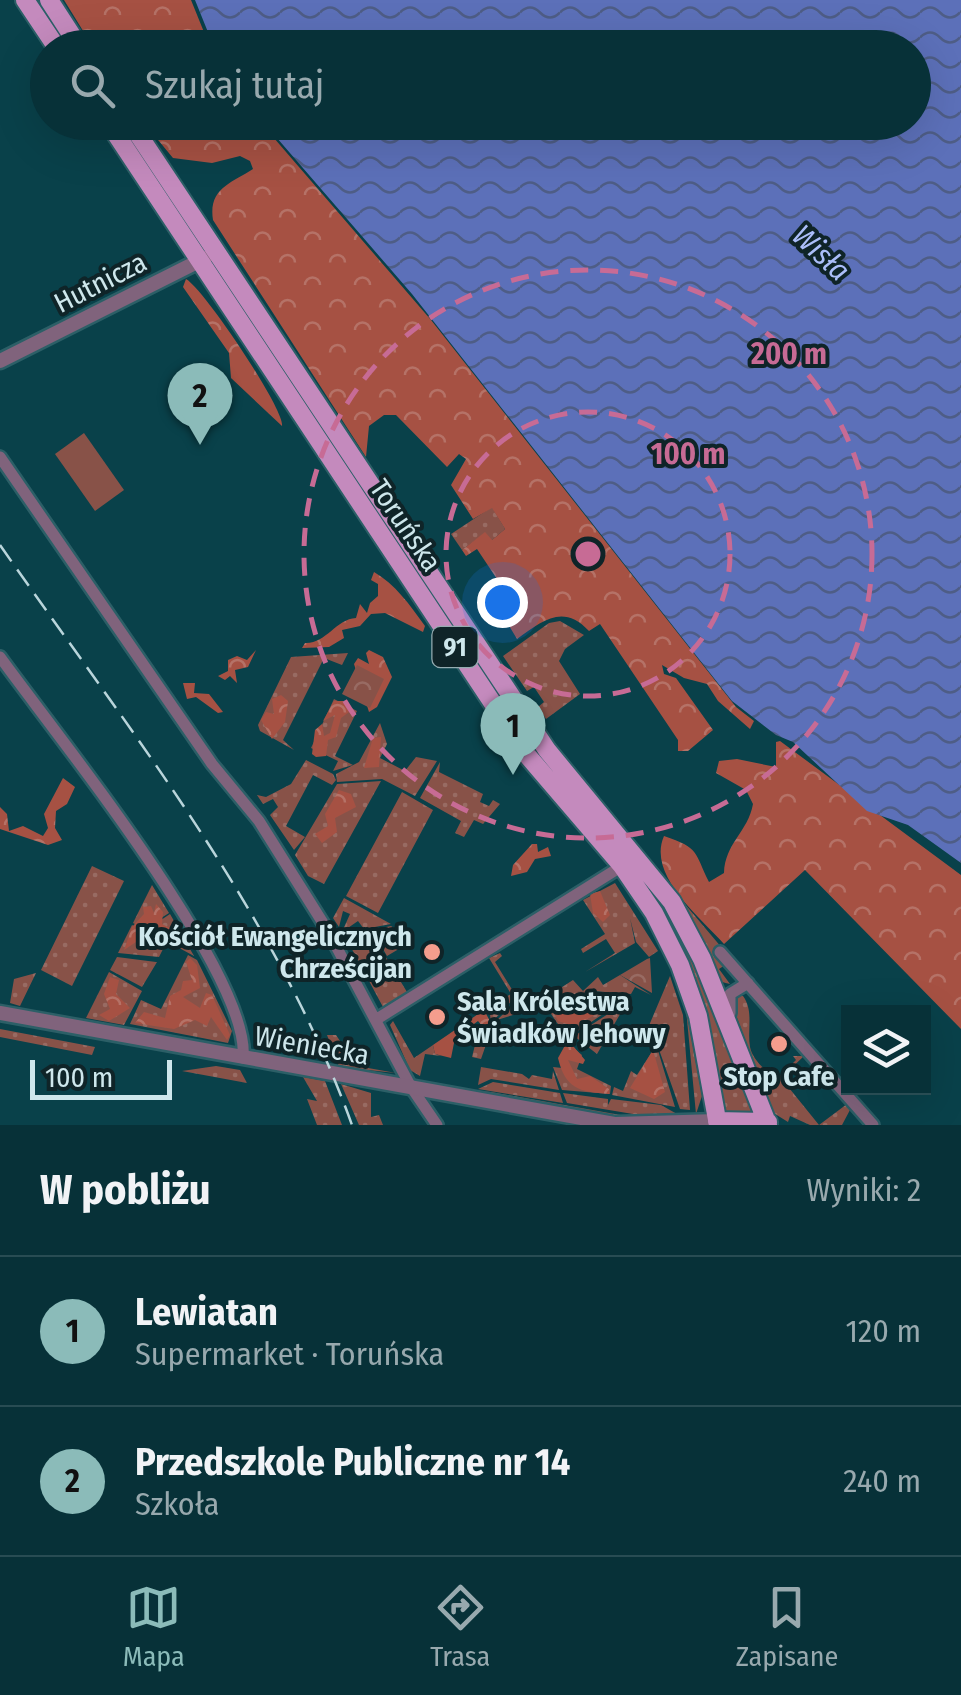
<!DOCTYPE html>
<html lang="pl">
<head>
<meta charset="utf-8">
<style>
  body { margin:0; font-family:"Fira Sans Condensed",sans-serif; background:#153d43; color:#f1f3f6 }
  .controls { position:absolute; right:30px; bottom:30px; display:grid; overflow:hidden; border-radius:0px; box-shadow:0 10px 40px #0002 }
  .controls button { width:90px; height:90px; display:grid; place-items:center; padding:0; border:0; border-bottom:2px solid #284c53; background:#073138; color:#f1f3f6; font:50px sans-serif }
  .scale { position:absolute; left:30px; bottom:25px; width:142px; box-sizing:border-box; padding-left:10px; border:5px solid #cee7ec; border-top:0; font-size:28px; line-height:35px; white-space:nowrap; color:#cee7ec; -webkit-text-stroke:8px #0f2428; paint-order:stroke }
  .you { position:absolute; left:502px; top:602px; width:35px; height:35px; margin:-25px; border:8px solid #fff; border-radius:50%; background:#1a73e8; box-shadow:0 0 0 15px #1a73e833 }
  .badge { display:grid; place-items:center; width:65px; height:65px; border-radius:50%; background:#8bbbb9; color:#111; font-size:32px; font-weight:700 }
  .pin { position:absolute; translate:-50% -82px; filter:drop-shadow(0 2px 5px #0008) }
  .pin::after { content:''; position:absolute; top:52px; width:35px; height:30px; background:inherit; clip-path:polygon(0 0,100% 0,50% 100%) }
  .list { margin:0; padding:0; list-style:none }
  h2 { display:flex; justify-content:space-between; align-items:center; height:130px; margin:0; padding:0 40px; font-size:42px }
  h2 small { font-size:32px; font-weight:400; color:#98a9ae }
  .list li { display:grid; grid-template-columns:65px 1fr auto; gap:30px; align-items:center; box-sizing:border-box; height:150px; padding:0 40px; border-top:2px solid #284c53 }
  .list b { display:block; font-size:38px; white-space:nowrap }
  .list p { margin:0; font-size:32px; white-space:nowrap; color:#98a9ae }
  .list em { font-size:32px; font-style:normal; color:#98a9ae }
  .icon { flex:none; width:55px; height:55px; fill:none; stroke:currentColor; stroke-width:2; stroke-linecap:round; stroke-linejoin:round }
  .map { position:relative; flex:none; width:961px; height:1125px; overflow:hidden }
  .search { position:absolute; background:#073138; box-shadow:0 10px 40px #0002; left:30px; right:30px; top:30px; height:110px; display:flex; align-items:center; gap:25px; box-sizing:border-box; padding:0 35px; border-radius:55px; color:#98a9ae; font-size:38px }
  .sheet { height:430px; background:#073138 }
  nav { display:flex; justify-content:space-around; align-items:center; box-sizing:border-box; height:140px; border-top:2px solid #284c53; background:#073138; font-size:28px; color:#98a9ae }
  nav a { display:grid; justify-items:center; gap:5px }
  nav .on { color:#8bbbb9 }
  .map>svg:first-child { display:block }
</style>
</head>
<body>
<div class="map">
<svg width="961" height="1125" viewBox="0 0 961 1125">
  <defs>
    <pattern id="grass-dots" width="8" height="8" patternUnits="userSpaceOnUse" patternTransform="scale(2.5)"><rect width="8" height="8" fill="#885248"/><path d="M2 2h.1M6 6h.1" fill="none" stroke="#986b63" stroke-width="1.8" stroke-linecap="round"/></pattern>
    <pattern id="forest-crowns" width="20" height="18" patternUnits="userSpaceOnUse" patternTransform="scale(2.5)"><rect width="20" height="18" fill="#a65143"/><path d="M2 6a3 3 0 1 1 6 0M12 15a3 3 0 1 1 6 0" fill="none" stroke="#b57267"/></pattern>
    <pattern id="park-crowns" width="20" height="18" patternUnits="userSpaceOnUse" patternTransform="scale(2.5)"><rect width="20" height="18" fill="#885248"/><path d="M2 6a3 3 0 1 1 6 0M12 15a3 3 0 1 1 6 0" fill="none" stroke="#986b63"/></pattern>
    <pattern id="water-waves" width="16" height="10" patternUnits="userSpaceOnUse" patternTransform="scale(2.5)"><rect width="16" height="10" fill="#5c70b9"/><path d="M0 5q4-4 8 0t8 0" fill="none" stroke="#4e5d86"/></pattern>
  </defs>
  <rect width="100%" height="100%" fill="#09414a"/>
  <path fill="url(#grass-dots)" d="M492,507L505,529L491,541L485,533L462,550L451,534Z
    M560,621L584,635L565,649L559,661L580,694L546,719L538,707L544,702L534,687L527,691L503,656L549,623Z
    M348,653L342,665L324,658L283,740L294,750L260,731L258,725L291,657Z
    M334,699L357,711L335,756L353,765L333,771L338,761L311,748Z
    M380,723L387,744L380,758L405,771L416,757L437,761L415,796L382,779L337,782L336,774L359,762Z
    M306,760L333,774L336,780L332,785L313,775L286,826L305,837L294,850L270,815L278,807L273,799L263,804L257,795L266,797L291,784Z
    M440,762L439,772L483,794L480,802L489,806L493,800L500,804L483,824L474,820L464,837L455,833L461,821L420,798Z
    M381,781L324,884L308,876L295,855L337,784Z
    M402,792L433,810L378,913L346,896Z
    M646,858L722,948L725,965L719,969L730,984L722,982L710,954Z
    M92,866L124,881L72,986L41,970Z
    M635,869C699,935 724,1030 758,1114L726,1113C709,1013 682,958 635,869Z
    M615,883L658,951L649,957L636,942L630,918L635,943L585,972L615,953L606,939L583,953L581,949L605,934L583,900Z
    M152,885L169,913L144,929L133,923Z
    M344,898L391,924L364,929L358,921L342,932L350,914L343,911L339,927L333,918Z
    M170,914L194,956L146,930Z
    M132,925L166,943L159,957L118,953Z
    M391,926L414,940L387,956L372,930Z
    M370,931L407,992L383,1007L347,940Z
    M500,953L502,956L495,962L516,996L495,1019L481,1059L472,1057L475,1045L489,1033L484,1027L491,1023L490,1014L484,1010L511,994L489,958Z
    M188,955L197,960L232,1031L228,1043L130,1024L141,1000L161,1009Z
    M117,957L156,962H157L142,987L110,970Z
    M109,972L142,991L124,1025L86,1018Z
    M36,973L20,1006L10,1003L14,979Z
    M620,975L651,995L635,987L631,994C593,992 580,985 544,1003L542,1000L573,980L583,991L598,977L603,985Z
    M670,976L683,1015L690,1110L680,1109L650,1024L675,1107L612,1095L614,1087L623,1091L631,1071L637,1075L653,1050L645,1035Z
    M591,991L617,995L606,1012L572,1035L557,1023L546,1006L573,992Z
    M525,993L529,1002L526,1011L497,1020Z
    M620,996L630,997L597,1054L574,1036L608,1014Z
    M736,996H743C754,1011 747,1029 750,1047C753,1061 766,1070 776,1080L796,1060L793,1056H804L781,1078L819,1125L847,1104L851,1108L842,1125H810L790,1116L788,1122L772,1112L733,1007Z
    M686,1009L702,1096L696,1114Z
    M393,1021L414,1058L433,1045L435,1054L441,1056L425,1054L420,1076L410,1070L390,1025Z
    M0,1029L95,1047L92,1055L0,1037Z
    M327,1035H336L357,1066L396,1073L339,1067Z
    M567,1043L582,1055L577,1069L611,1086L610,1094L562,1090L553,1067L562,1068Z
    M216,1066L240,1070L247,1083L182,1071Z
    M481,1067L522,1074L529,1079L532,1075L552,1079L553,1071L559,1090L491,1079L478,1085Z
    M303,1077L325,1081L342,1125H317L307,1099L317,1101Z
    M493,1082L560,1093L563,1103L478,1089Z
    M341,1084L371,1093V1117L379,1115L383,1125H359Z
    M467,1090L491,1092L643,1119H623Z
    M563,1093L608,1099V1105L611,1099L661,1105L677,1114L639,1115L567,1103Z"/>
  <path fill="url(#forest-crowns)" d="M64,0H191L210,47H93Z
    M144,123H261L431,320L736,707L754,721L750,729L718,701L707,684L684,678L662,665L664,674L676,678L713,730L688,751H678V740L600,624L589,631C563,603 542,621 517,639L486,587L497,579L477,549L466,556L462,550L485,532L492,540L505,529L492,508L473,519L451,485L466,459L459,454L447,467L396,415H384L369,426L366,457L213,220C208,188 232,183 253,169L250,161L240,156L212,163L173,158Z
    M186,279C204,289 285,410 282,426L231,378L229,353L183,287Z
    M374,572C395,584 410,605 425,626L423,632L385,613L371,614L360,626L342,630L344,638L329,647L302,648L305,643C326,644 336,619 356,618L360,604L367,613L370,603L378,596V584L371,580Z
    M256,650L248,667L235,670L237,683L230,676L225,680L218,676L228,671V660L237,656L247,660Z
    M369,650L383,657L392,677L377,707L369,712L354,664L358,658L369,664L366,653Z
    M183,683H195L194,693L209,694L223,712L218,713L196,697L187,699Z
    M281,695L288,701L285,722L272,739L261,720L266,712L274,714L272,699Z
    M334,701H343L349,712L341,718L336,737L328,740L326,756L316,757L312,754L315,730L322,724L324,736L330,733L335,715L323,721Z
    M381,737L379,767L364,768L373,738Z
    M780,741L961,875V1029L805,870L724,944C699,916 647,875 664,836C700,848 694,852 709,882L724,873C725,843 748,832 753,804L746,790L716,773L719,761L737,759L776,767V742Z
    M63,778L75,787L67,804L56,811L55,828L62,840L48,845L0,829V807L7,814L9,831L23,826L43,836L48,828L44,814Z
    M339,790L351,794L356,807L335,818L337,832L322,843L315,834L328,826L325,814Z
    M532,844H537L538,852L548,847L551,856L535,859L527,872L511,876L513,865Z
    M600,891L610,915L603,922L593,913L590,894Z
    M156,904L163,912L162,924L174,930L159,933L144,925L139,940L124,950L132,927L144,914L143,907L151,906L154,913Z
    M190,958L197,965L200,988L183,997L200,1008L206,993L212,995L230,1035L227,1040L211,1017L207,1026L195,1020L174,1029L135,1023L144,1012L165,1018L170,996L181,990L183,981L192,980L186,962Z
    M110,977L119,980L116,994L130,1008L109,1021L99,1015L110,1009L104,994Z
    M560,989L581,1012L587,994L595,993L601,1003L595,1015L573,1026L558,1021L548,1003L553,992Z
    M484,1010L491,1023L483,1027L478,1021L455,1038L451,1058L435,1054L433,1045Z
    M568,1040L585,1060L583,1064L568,1060L577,1079L590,1076L609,1089V1094C579,1092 565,1088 558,1058Z
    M653,1050L665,1092L654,1099L630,1088Z"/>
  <path fill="url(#park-crowns)" d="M357,665L384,679L370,708L342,694Z
    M650,958L652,993L620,975L647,959Z"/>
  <path fill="#885248" d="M84,433L124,490L95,511L55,454Z"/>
  <path fill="url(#water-waves)" d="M195,0H961V863L908,825L867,811L793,742L776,735L732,701L412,294L264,123L914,122V48L214,47Z"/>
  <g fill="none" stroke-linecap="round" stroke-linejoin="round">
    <g stroke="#2c5f67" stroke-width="16">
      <path id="minor" d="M0,457L212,764L259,821L328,931L411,1087L437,1125
        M0,657C54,732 252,976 243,1058
        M720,952L873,1125
        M730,1013V994L748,983
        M377,1019L622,866"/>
    </g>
    <g stroke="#2c5f67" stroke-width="19">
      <path id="tertiary" d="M0,361L205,258
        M0,1013L620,1125
        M616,1124L717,1121"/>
    </g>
    <g stroke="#2c5f67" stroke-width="22">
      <path id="primary" d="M25,0L57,48
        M49,0L80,48
        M108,122L527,755L622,866L654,913L680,965L698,1016L718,1125
        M130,122L547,750L672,902L702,959L768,1125
        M717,1121L768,1122"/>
    </g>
    <use href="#minor" stroke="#80637c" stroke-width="11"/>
    <use href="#tertiary" stroke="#80637c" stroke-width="14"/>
    <use href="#primary" stroke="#c48abd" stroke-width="18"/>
    <path stroke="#b9d5db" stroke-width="2.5" stroke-dasharray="20 10" stroke-linecap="butt" d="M0,545C129,730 275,911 352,1125"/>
  </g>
  <g fill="none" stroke="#c76b95" stroke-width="5" stroke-dasharray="18 12">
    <circle cx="588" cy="554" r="142"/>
    <circle cx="588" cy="554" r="284"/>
  </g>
  <g fill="#f59d8d" stroke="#0f2428" stroke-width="4">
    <circle cx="432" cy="952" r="10"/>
    <circle cx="437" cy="1017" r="10"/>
    <circle cx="779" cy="1044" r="10"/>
  </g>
  <g text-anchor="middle" stroke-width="8" stroke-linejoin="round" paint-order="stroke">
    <rect fill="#0f2428" stroke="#95acb1" stroke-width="2.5" x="432.5" y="627" width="45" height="40" rx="8"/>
    <g font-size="25" font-weight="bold" fill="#cee7ec">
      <text x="455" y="656">91</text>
    </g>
    <g font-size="28" fill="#cee7ec" stroke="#0f2428">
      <text transform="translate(100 282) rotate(-27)" y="10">Hutnicza</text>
      <text transform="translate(406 525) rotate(56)" y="10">Toruńska</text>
      <text transform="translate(312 1045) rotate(10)" y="10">Wieniecka</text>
    </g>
    <g font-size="28" font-weight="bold" fill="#cee7ec" stroke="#0f2428" text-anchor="end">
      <text x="412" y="946">Kościół Ewangelicznych<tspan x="412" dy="32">Chrześcijan</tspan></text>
      <text x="457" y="1011" text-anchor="start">Sala Królestwa<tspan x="457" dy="32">Świadków Jehowy</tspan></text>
      <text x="779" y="1086" text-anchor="middle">Stop Cafe</text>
    </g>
    <g font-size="30" font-style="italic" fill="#abbef9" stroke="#0f2428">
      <text transform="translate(821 253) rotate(43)" y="10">Wisła</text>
    </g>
  </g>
  <circle cx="588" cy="554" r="15" fill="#c76b95" stroke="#0f2428" stroke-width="5"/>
  <g font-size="30" text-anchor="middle" font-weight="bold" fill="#c76b95" stroke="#0f2428" stroke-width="8" stroke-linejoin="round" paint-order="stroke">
    <text x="789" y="364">200 m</text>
    <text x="688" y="464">100 m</text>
  </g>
</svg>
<div class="controls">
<button><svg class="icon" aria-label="layers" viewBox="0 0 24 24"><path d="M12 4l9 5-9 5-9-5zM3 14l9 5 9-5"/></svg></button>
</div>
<div class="scale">100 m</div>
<div class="you"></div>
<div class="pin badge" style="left:513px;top:775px">1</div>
<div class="pin badge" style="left:200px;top:445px">2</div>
<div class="search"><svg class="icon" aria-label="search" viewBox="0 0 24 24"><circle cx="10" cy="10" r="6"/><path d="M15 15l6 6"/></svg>Szukaj tutaj</div>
</div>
<section class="sheet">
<h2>W pobliżu<small>Wyniki: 2</small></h2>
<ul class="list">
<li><span class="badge">1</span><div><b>Lewiatan</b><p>Supermarket · Toruńska</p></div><em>120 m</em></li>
<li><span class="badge">2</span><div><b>Przedszkole Publiczne nr 14</b><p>Szkoła</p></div><em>240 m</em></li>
</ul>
</section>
<nav>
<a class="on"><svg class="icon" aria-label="map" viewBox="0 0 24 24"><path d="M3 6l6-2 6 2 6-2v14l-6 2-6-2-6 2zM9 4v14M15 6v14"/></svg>Mapa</a>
<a><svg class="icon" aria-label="directions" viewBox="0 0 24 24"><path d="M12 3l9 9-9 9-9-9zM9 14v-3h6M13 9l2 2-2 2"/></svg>Trasa</a>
<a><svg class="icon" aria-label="saved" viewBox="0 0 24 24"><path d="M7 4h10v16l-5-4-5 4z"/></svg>Zapisane</a>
</nav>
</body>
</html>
